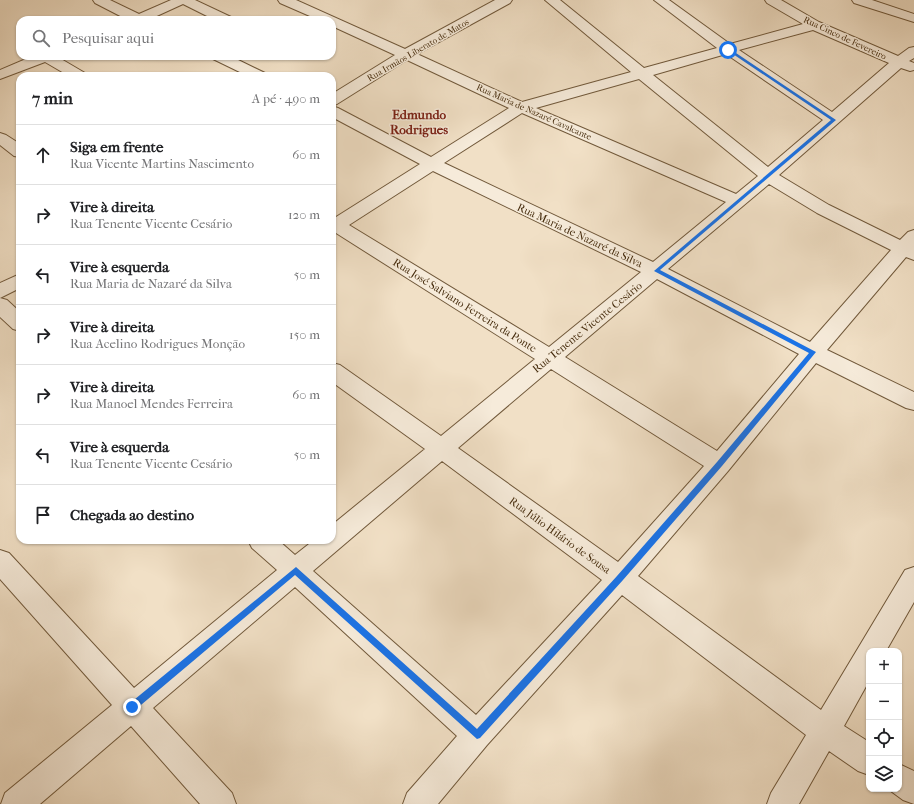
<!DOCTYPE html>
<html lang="pt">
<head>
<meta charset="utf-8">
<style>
  body { margin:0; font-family:"IM FELL French Canon",serif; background:#f6f6f6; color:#202124 }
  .controls { position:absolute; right:12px; bottom:12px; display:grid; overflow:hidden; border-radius:8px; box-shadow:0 1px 3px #0004 }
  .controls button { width:36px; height:36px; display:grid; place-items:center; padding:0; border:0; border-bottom:1px solid #e0e0e0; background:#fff; color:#202124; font:20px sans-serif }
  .stop { position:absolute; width:12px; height:12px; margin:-9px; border:3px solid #1a73e8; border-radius:50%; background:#fff }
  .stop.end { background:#1a73e8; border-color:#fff; box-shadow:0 1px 4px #0008 }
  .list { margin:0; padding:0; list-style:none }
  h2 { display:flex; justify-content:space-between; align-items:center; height:52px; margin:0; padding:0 16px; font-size:17px }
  h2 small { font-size:13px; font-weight:400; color:#757577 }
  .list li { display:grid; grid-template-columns:26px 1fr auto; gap:12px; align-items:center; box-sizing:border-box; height:60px; padding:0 16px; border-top:1px solid #e0e0e0 }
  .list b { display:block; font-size:15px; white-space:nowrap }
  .list p { margin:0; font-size:13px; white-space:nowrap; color:#757577 }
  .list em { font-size:13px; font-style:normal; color:#757577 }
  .icon { flex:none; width:22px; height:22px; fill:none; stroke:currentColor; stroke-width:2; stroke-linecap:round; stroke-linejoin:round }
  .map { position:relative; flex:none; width:914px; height:804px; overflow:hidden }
  .search { position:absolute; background:#fff; box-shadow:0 1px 3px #0004; left:16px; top:16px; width:320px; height:44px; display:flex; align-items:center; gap:10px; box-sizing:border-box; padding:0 14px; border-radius:12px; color:#757577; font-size:15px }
  .panel { position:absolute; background:#fff; box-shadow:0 1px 3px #0004; left:16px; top:72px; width:320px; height:472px; border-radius:12px }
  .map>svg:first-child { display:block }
</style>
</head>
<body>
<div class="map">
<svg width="914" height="804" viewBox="0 0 914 804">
  <rect width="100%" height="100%" fill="#f1e0c6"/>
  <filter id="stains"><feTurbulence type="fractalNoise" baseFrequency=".005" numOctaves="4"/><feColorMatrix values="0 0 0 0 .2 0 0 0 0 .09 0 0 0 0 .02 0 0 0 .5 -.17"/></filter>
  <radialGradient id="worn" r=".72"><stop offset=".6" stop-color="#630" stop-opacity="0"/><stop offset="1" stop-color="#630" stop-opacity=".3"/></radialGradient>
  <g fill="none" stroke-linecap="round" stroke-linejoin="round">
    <g stroke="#71593b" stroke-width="2">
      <path id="minor" d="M93,0H110L139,14L171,0H195L231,17L233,20H215L183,4L148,20H128L95,3Z
        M278,0H296L405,49L495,0H512L510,3L417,54L522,102L631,72L545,0H560L644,68L717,48L654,0H669L730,44L803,24L767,3L765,0H781L819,22L898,56L909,48L914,47V58L909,61L914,63V70L910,71L901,68L779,175L829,205L900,240L908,232L914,230V260L906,257L827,350L914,392V410L906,408L816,363L728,471L638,576L821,710L905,570L914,567V602L886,651H869V681L844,726L869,742V775L858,771L829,751L799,804H767L771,793L806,735L622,595L487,745L438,804H403L407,793L457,736L295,587L153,708L232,793L236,804H200L131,726L40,804H1L5,793L112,705L0,579V550L9,553L134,688L277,570L252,548L248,540H278L295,555L314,540H332V525L425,449L332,382V363L340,365L441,436L535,359L336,233L332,234V216L336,217L420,164L332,117V106L338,108L431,157L509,108L407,60L337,104L332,106V94L395,55L332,26V20H319L280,3ZM813,30L889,63L832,112L739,50ZM726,54L823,120L768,167L653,75ZM639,79L758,176L736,194L536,108ZM522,113L726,202L653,262L444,163ZM433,171L641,272L549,347L349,225ZM769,184L817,213L891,250L810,342L668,269ZM657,279L799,354L717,451L565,357ZM551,369L704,466L618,562L458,448ZM442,461L602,580L476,715L313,571Z
        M852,0H872L914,14V22L854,3Z
        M33,56H56L85,73L87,76H69L45,62L0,79V70Z
        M211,56H230L265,73L267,76H248L213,59Z
        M0,133L6,135L20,144V157L14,156L0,145Z
        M20,274V288L0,298V283Z
        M0,298L7,300L20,312V331L13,329L0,317Z
        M899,764L914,771V804L903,800L888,789H899Z"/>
    </g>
    <use href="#minor" fill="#f6ebda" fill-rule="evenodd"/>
  </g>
  <path fill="#1a73e8" d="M727,49H730L836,120L660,270L816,352L722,466L623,580L480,738L477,739L295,575L135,710L132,712L129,710L127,707L129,704L296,567L477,729L617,576L717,462L809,353L654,271L831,120L727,50Z"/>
  <g text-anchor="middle" stroke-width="3" stroke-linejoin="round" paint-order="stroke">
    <g font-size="9" fill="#462c0d" stroke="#f6ebda">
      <text transform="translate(845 38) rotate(25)" y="3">Rua Cinco de Fevereiro</text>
      <text transform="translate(418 50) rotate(-30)" y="3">Rua Irmãos Liberato de Matos</text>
      <text transform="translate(534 112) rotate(24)" y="3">Rua Maria de Nazaré Cavalcante</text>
    </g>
    <g font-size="11" fill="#462c0d" stroke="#f6ebda">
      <text transform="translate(580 235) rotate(25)" y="4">Rua Maria de Nazaré da Silva</text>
      <text transform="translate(465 305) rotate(32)" y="4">Rua José Salviano Ferreira da Ponte</text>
      <text transform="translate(587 327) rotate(-39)" y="4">Rua Tenente Vicente Cesário</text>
      <text transform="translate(560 535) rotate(36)" y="4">Rua Júlio Hilário de Sousa</text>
    </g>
    <g font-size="13" font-weight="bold" fill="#7a1f14" stroke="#f6ebda">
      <text x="419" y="119">Edmundo<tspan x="419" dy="15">Rodrigues</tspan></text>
    </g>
  </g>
  <rect width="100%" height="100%" filter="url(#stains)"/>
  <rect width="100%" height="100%" fill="url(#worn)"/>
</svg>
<div class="controls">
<button>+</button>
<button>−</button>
<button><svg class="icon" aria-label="locate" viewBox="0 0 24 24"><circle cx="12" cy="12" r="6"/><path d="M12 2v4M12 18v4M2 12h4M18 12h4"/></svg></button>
<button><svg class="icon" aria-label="layers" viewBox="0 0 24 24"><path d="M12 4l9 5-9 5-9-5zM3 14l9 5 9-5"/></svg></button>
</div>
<div class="stop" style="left:728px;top:50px"></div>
<div class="stop end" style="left:132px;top:707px"></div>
<div class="search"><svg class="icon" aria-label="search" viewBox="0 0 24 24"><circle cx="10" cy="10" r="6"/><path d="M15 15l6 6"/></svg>Pesquisar aqui</div>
<section class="panel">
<h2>7 min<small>A pé · 490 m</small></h2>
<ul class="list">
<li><svg class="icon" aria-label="ahead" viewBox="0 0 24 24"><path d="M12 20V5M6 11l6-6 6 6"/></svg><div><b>Siga em frente</b><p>Rua Vicente Martins Nascimento</p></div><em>60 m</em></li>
<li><svg class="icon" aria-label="right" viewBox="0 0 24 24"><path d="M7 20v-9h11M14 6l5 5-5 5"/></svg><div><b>Vire à direita</b><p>Rua Tenente Vicente Cesário</p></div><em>120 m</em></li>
<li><svg class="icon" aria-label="left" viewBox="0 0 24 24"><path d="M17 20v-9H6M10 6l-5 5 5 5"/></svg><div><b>Vire à esquerda</b><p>Rua Maria de Nazaré da Silva</p></div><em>50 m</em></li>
<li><svg class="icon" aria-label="right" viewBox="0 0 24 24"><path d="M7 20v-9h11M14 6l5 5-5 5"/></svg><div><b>Vire à direita</b><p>Rua Acelino Rodrigues Monção</p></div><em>150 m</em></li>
<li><svg class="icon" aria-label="right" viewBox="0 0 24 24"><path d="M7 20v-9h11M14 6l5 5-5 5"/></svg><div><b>Vire à direita</b><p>Rua Manoel Mendes Ferreira</p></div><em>60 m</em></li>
<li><svg class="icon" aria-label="left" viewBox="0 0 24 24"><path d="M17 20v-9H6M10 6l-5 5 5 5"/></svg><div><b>Vire à esquerda</b><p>Rua Tenente Vicente Cesário</p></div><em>50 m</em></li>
<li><svg class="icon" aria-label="arrive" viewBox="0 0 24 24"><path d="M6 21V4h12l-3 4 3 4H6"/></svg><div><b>Chegada ao destino</b></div></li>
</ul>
</section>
</div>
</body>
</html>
